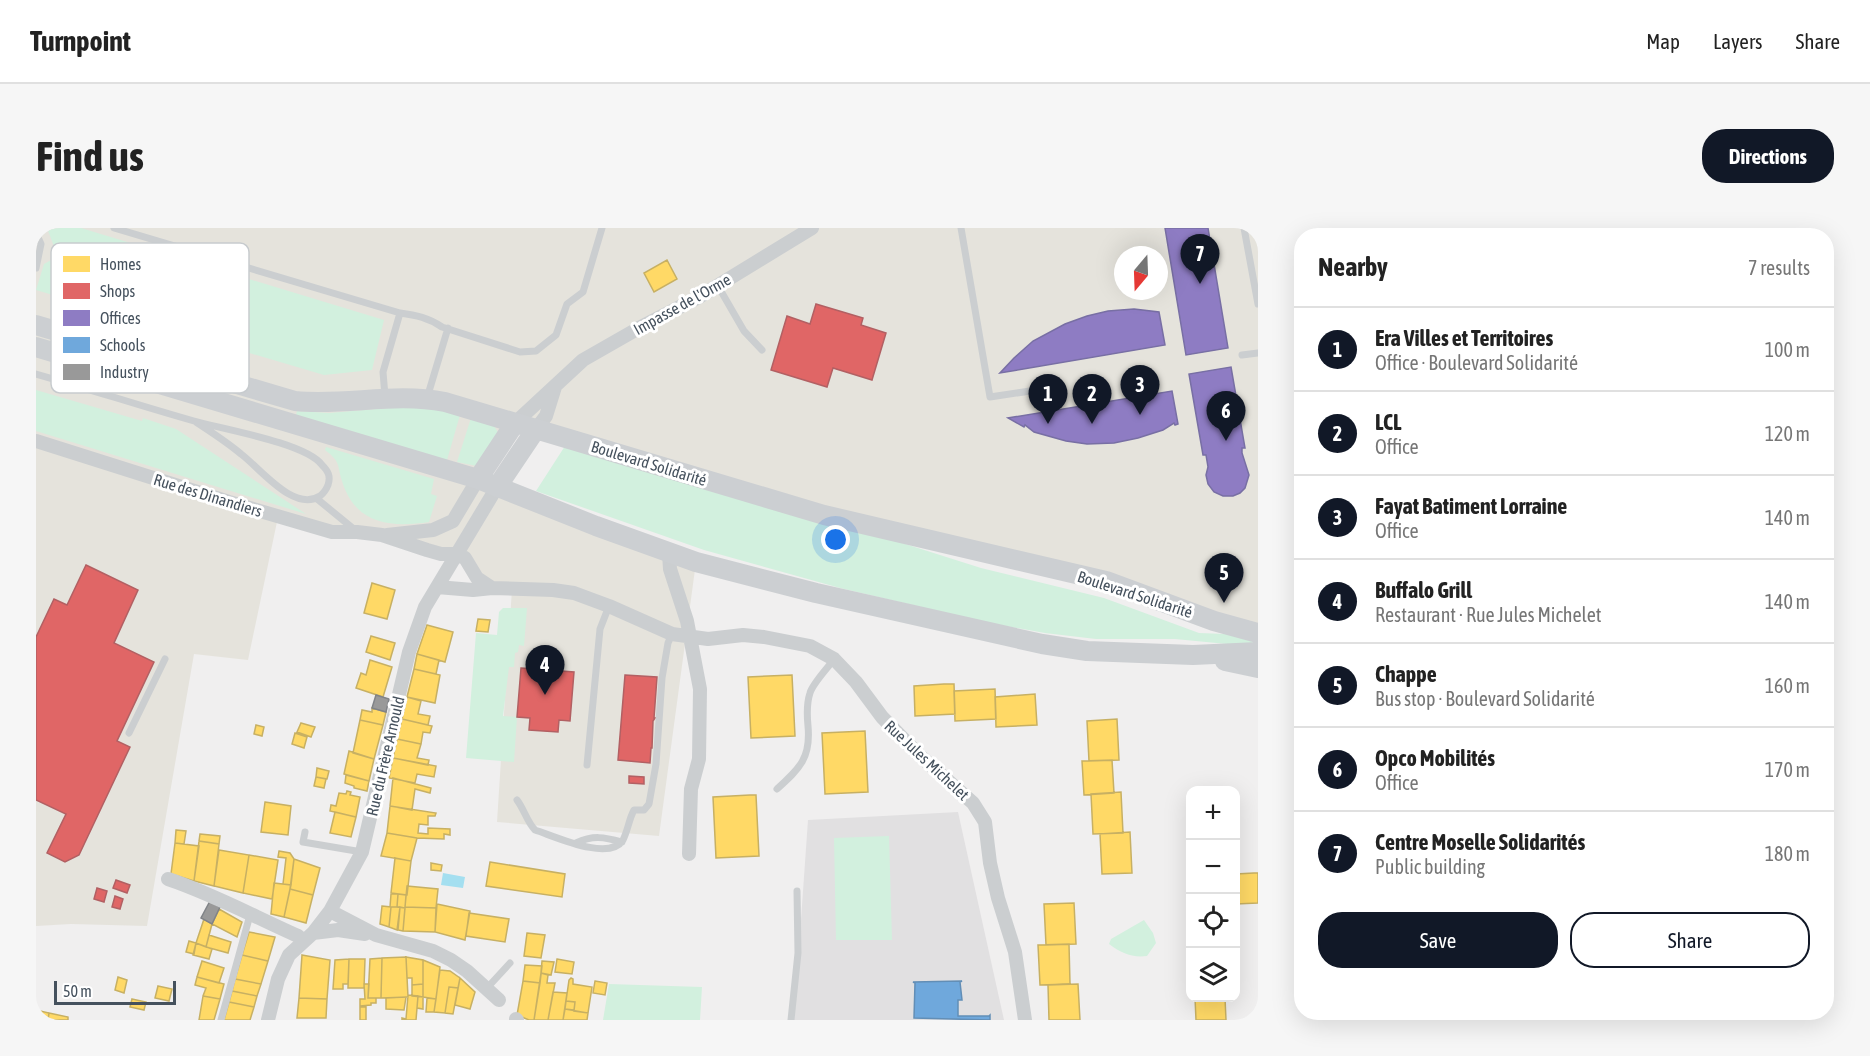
<!DOCTYPE html>
<html lang="en">
<head>
<meta charset="utf-8">
<style>
  body { margin:0; font-family:"Asap Condensed",sans-serif; background:#f6f6f6; color:#222 }
  .controls { position:absolute; right:18px; bottom:18px; display:grid; overflow:hidden; border-radius:12px; box-shadow:0 6px 24px #0002 }
  .controls button { width:54px; height:54px; display:grid; place-items:center; padding:0; border:0; border-bottom:2px solid #e0e0e0; background:#fff; color:#222; font:30px sans-serif }
  .compass { position:absolute; left:1078px; top:18px; width:54px; height:54px; border-radius:50%; background:#fff; box-shadow:0 6px 24px #0002; rotate:199deg }
  .scale { position:absolute; left:18px; bottom:15px; width:122px; box-sizing:border-box; padding-left:6px; border:3px solid #45515d; border-top:0; font-size:16px; line-height:21px; white-space:nowrap; color:#45515d; -webkit-text-stroke:4px #fff; paint-order:stroke }
  .you { position:absolute; left:800px; top:312px; width:21px; height:21px; margin:-15px; border:4px solid #fff; border-radius:50%; background:#1a73e8; box-shadow:0 0 0 9px #1a73e833 }
  .badge { display:grid; place-items:center; width:39px; height:39px; border-radius:50%; background:#111827; color:#fff; font-size:20px; font-weight:700 }
  .pin { position:absolute; translate:-50% -50px; filter:drop-shadow(0 2px 3px #0008) }
  .pin::after { content:''; position:absolute; top:32px; width:21px; height:18px; background:inherit; clip-path:polygon(0 0,100% 0,50% 100%) }
  .list { margin:0; padding:0; list-style:none }
  h2 { display:flex; justify-content:space-between; align-items:center; height:78px; margin:0; padding:0 24px; font-size:26px }
  h2 small { font-size:20px; font-weight:400; color:#767676 }
  .list li { display:grid; grid-template-columns:39px 1fr auto; gap:18px; align-items:center; box-sizing:border-box; height:84px; padding:0 24px; border-top:2px solid #e0e0e0 }
  .list b { display:block; font-size:22px; white-space:nowrap }
  .list p { margin:0; font-size:20px; white-space:nowrap; color:#767676 }
  .list em { font-size:20px; font-style:normal; color:#767676 }
  .actions { display:flex; gap:12px; padding:18px 24px }
  .actions a { flex:1; padding:14px 0; border:2px solid #111827; border-radius:24px; text-align:center; font-size:21px; color:#111827 }
  .actions .main { background:#111827; color:#fff }
  .icon { flex:none; width:33px; height:33px; fill:none; stroke:currentColor; stroke-width:2; stroke-linecap:round; stroke-linejoin:round }
  .map { position:relative; flex:none; width:1222px; height:792px; overflow:hidden; border-radius:24px }
  header { display:flex; align-items:center; gap:36px; box-sizing:border-box; height:84px; padding:0 30px; background:#fff; border-bottom:2px solid #e0e0e0 }
  header strong { font-size:28px }
  nav { display:flex; gap:33px; margin-inline-start:auto; font-size:21px }
  .intro { display:flex; align-items:center; justify-content:space-between; box-sizing:border-box; height:144px; padding:0 36px }
  h1 { margin:0; font-size:42px }
  .button { padding:15px 27px; border-radius:24px; background:#111827; color:#fff; font-size:21px; font-weight:700 }
  main { display:flex; gap:36px; padding:0 36px }
  aside { flex:1; background:#fff; border-radius:24px; box-shadow:0 6px 24px #0002 }
  .map>svg:first-child { display:block }
</style>
</head>
<body>
<header>
<strong>Turnpoint</strong>
<nav><a>Map</a><a>Layers</a><a>Share</a></nav>
</header>
<div class="intro"><h1>Find us</h1><a class="button">Directions</a></div>
<main>
<div class="map">
<svg width="1222" height="792" viewBox="0 0 1222 792">
  <rect width="100%" height="100%" fill="#f0efef"/>
  <path fill="#e5e3dc" fill-rule="evenodd" d="M0,0H1222V402L474,193L450,254L660,334L623,608L461,594L476,361L456,360L429,330L242,289L212,432L158,426L111,698L35,696L0,698ZM1087,27H1123V63H1087Z"/>
  <path fill="#e1e0e1" d="M922,584L968,792H758L772,592Z"/>
  <path fill="#d2f0de" d="M11,0H45L348,92L336,142L288,147L0,62L8,36L17,31L19,21Z
    M0,162L106,193L107,190L140,201L270,286L0,203Z
    M375,178L404,181L424,187L411,232L260,187L261,183L293,185Z
    M435,190L458,198L463,206L441,238L421,234Z
    M529,218L863,314L945,340L1068,370L1163,405L1190,406L1222,415V419L1139,411H1060L1009,405L953,395L804,360L668,322L500,263Z
    M290,219L398,251L395,266L401,268L393,294C354,300 319,296 306,253C301,237 305,234 289,222Z
    M467,380H491L488,418L483,417L482,424L479,425L478,439H473L467,488L481,489L478,534L430,530L440,405L461,407L463,384Z
    M853,608L856,712H800L798,610Z
    M1108,692L1117,705L1120,715L1111,728C1096,730 1085,725 1073,716L1075,711Z
    M573,756L666,759L664,792H567Z"/>
  <path fill="#a4dff0" d="M407,645L429,649L427,660L405,657Z"/>
  <path fill="#ffd966" stroke="#c7b063" stroke-width="1.5" d="M631,32L641,51L618,64L608,45Z
    M336,355L359,362L351,391L328,385Z
    M442,391L454,392L452,404L440,403Z
    M391,397L417,404L409,434L381,426Z
    M335,408L359,415L354,432L330,424Z
    M381,426L403,432L400,446L378,441Z
    M334,432L356,439L347,469L320,460L325,445L330,447Z
    M378,441L404,447L399,475L371,469Z
    M756,447L759,508L715,510L712,449Z
    M908,456H918L919,486L879,488L878,458Z
    M959,461L960,491L919,493L918,463Z
    M999,466L1001,497L960,499L959,469Z
    M371,469L385,473L382,486L394,488L392,497L366,491Z
    M336,480L350,484L347,497L324,492L326,482L336,484Z
    M366,491L396,498L394,505L387,504L385,516L361,511Z
    M1081,491L1083,532L1053,533L1051,493Z
    M324,492L347,497L338,531L317,525Z
    M265,495L279,499L275,509L261,504Z
    M220,497L228,499L226,508L218,506Z
    M829,503L832,564L789,566L786,505Z
    M259,505L271,509L268,520L256,516Z
    M361,511L385,516L381,530L393,532L392,537L357,530Z
    M313,523L338,531L333,553L308,546Z
    M357,530L400,538L398,549L381,546L379,555L353,550Z
    M1076,532L1078,565L1048,567L1046,533Z
    M281,540L293,543L291,551L280,549Z
    M310,547L333,553L331,563L318,560V558L309,555Z
    M280,549L290,551L288,560L278,558Z
    M357,550L395,560L394,565L379,561L376,582L354,578Z
    M311,563L315,564L314,567L324,569L320,589L294,583L295,577L300,578L303,565L310,566Z
    M1085,564L1087,605L1057,606L1055,566Z
    M714,567H720L723,628L680,630L677,569Z
    M229,574L255,578L252,607L225,604Z
    M354,578L400,585L399,588H392V597L383,596L382,605L392,606V600L414,601V607L408,606V611L381,610L351,605Z
    M299,584L320,589L315,609L294,605Z
    M140,602L150,603L148,616L139,615Z
    M1094,604L1096,645L1066,646L1064,606Z
    M351,605L381,610L375,633L345,628Z
    M164,606L184,608L183,616L163,613Z
    M163,613L183,616L178,658L158,653Z
    M139,615L163,618L158,653L135,646Z
    M183,622L213,627L207,665L178,658Z
    M243,623L254,625L258,631L255,657L247,656L250,630L242,629Z
    M213,627L242,632L236,671L207,665Z
    M359,630L375,633L371,667L355,665Z
    M258,631L284,640L277,667L254,661Z
    M454,634L529,646L526,669L450,658Z
    M395,635L406,637L405,643L395,642Z
    M1218,645H1222V675L1200,676V646Z
    M238,655L255,657L248,689L235,686Z
    M371,658L402,661L400,680L369,679Z
    M254,661L277,667L270,695L248,689Z
    M355,666H362L361,679H354Z
    M362,666L370,667L369,680L361,679Z
    M1038,675L1040,716L1010,717L1008,676Z
    M401,676L434,683L429,712L399,704Z
    M346,678L355,679L353,699L344,696Z
    M355,679H364L361,702L353,699Z
    M364,679L369,680L367,703L362,702Z
    M369,679L400,680L399,704L367,703Z
    M183,681L206,694L201,709L176,696Z
    M433,685L473,691L469,714L430,708Z
    M168,691L176,696L170,719L160,715Z
    M213,704L239,709L232,733L206,727Z
    M491,705L509,707L505,730L488,728Z
    M173,707L195,714L192,725L170,719Z
    M153,713L160,715L158,726L150,724Z
    M160,715L176,721L173,731L157,727Z
    M1033,716L1034,756L1004,757L1002,717Z
    M206,727L232,733L225,756L199,751Z
    M266,727L294,732L291,771L263,770Z
    M370,729L387,732V756L376,757V750H371Z
    M370,729L372,769L345,770L346,730Z
    M346,730L345,770H332L334,731Z
    M313,731L312,756H307V761H297L299,732Z
    M313,731H329L328,760H312Z
    M521,731L538,734L536,746L519,744Z
    M387,732L404,739L400,771L387,769Z
    M166,733L188,740L183,755L161,749Z
    M506,733L518,734L515,747L505,745Z
    M489,737L506,738L504,755L487,753Z
    M404,742L414,743L424,750L422,760L413,759L409,785L398,784Z
    M505,745L512,747L511,755H519L512,792H498Z
    M82,749L91,752L88,765L79,762Z
    M161,749L188,756L184,771L167,768L170,760L159,757Z
    M424,750L439,764L434,781L419,777Z
    M535,750L537,751V756L556,759L552,785L538,783L539,774L530,773L533,752Z
    M199,751L225,756L221,768L196,763Z
    M487,753L504,755L498,792H493L481,787Z
    M559,753L571,755L569,767L557,765Z
    M328,756H333L332,770H340V775H335V777L324,778V771H329Z
    M387,756V769L376,768V757Z
    M1042,756L1044,792H1013L1012,757Z
    M122,758L136,761L133,773L119,770Z
    M413,759L422,760L417,786L409,785Z
    M196,763L221,768L218,779L193,774Z
    M517,764L531,765L527,792H512Z
    M372,767L382,768L380,792H366V790L370,791Z
    M167,768L184,771L178,792H163Z
    M382,768L387,769V781L381,780Z
    M370,769L368,782L350,781V770Z
    M263,770L291,771L290,790H261Z
    M391,770L400,771L398,784H390Z
    M1159,770H1189L1190,792H1160Z
    M96,771L110,774L108,782L94,779Z
    M530,773L539,774L538,782L529,781Z
    M193,774L218,779L214,792H188Z
    M324,779H330V792H324Z
    M529,781L552,785L551,792H527Z
    M0,782L13,785L12,792H0Z
    M13,785L32,789V792H12Z"/>
  <path fill="#e06666" stroke="#b26063" stroke-width="1.5" d="M780,76L827,90L825,97L850,105L836,152L797,140L791,159L735,142L751,88L774,96Z
    M50,337L102,362L78,415L118,434L81,513L94,519L43,627L29,634L11,625L30,586L0,572V409L18,371L31,377Z
    M485,440L538,444L534,493L523,492L522,504L493,502L494,490L481,489Z
    M589,447L621,449L618,490H619L617,493L616,520H615L614,535L582,532Z
    M593,548L608,549V556L593,555Z
    M80,652L94,657L91,665L77,660Z
    M61,660L71,663L68,674L58,671Z
    M79,668L87,671L84,681L76,679Z"/>
  <path fill="#8e7cc3" stroke="#786fa4" stroke-width="1.5" d="M1129,0H1172L1192,120L1150,127Z
    M1098,81L1123,84L1129,117L964,145L978,130L997,113L1029,96L1051,88L1072,83Z
    M1195,139L1209,220H1206V225L1213,247L1209,260L1204,265L1197,268H1187L1178,264L1172,256L1170,247L1172,239L1170,227H1167L1153,146Z
    M1136,163L1142,196L1139,197L1138,195L1127,202L1102,210L1078,215L1051,216L1030,213L998,204L989,197L988,199L972,190Z"/>
  <path fill="#6fa8dc" stroke="#628eb6" stroke-width="1.5" d="M926,753L924,754L926,772H922V788H953L954,787V792L878,790L879,755L877,754Z"/>
  <path fill="#999" stroke="#808387" stroke-width="1.5" d="M340,467L353,471L350,484L336,480Z
    M174,673L184,679L176,696L165,690Z"/>
  <g fill="none" stroke-linecap="round" stroke-linejoin="round">
    <path stroke="#cbced0" stroke-width="7" d="M78,0L364,85C380,87 393,90 406,99L484,124L500,123L520,107L531,76L547,64L566,0
      M925,0L954,169L1014,160
      M1208,0L1222,76
      M0,5L5,16L0,40
      M682,58L708,103L726,122
      M1206,127L1222,125
      M0,146C53,161 105,178 158,193C186,201 270,215 286,237C292,243 295,248 292,257C290,262 288,265 284,268C258,285 224,240 205,226C191,214 175,204 160,194
      M349,168L347,144L364,85
      M391,170L412,100
      M280,270L319,302
      M93,505L129,431
      M551,537L564,401L573,378
      M741,561C764,540 775,530 772,498C771,488 771,474 774,465C777,455 792,440 798,431
      M481,572C488,581 491,594 499,602C518,608 573,634 587,612C592,602 593,591 598,582H608L613,576L620,536L626,450L632,415L636,406
      M269,604L267,614L326,624
      M540,615C557,607 568,609 586,614
      M451,760L474,735
      M185,792L214,687
      M755,792L762,725L761,663"/>
    <path stroke="#cbced0" stroke-width="14" d="M479,195L547,132L603,100L663,69L776,0
      M500,201L510,188L519,159
      M0,213L193,274L296,304H321L346,307L391,322L405,326H420L429,330L441,350L456,360
      M351,307L397,302L417,293L442,251
      M633,325L634,341L651,393L664,461L663,531L655,561L653,626
      M401,359L437,362L456,360L517,362L538,365L573,378L636,406L672,411L707,407L728,409L774,418L798,431L820,454L846,489L882,526L937,575L949,594L954,635L962,670L979,724L989,792
      M132,651C177,666 219,689 262,708L267,713
      M294,683L340,707L397,723L415,732L431,743L463,772
      M277,705L302,702L329,706
      M480,791L481,792
      M232,792L242,751L253,727L277,705L294,683L326,624L373,424L389,379L461,259"/>
    <path stroke="#cccfd2" stroke-width="20" d="M0,97L259,173C311,178 358,164 409,174L788,287L1070,353L1178,393L1222,405
      M0,119L442,251L560,298L660,334L780,365L1006,416L1051,423L1157,427L1222,424
      M442,251L479,195
      M461,259L500,201
      M1189,433L1222,440"/>
  </g>
  <g text-anchor="middle" stroke-width="6" stroke-linejoin="round" paint-order="stroke">
    <g font-size="16" fill="#45515d" stroke="#fff">
      <text transform="translate(646 76) rotate(-29)" y="6">Impasse de l'Orme</text>
      <text transform="translate(613 235) rotate(17)" y="6">Boulevard Solidarité</text>
      <text transform="translate(172 267) rotate(17)" y="6">Rue des Dinandiers</text>
      <text transform="translate(1099 366) rotate(18)" y="6">Boulevard Solidarité</text>
      <text transform="translate(349 528) rotate(-77)" y="6">Rue du Frère Arnould</text>
      <text transform="translate(891 532) rotate(43)" y="6">Rue Jules Michelet</text>
    </g>
  </g>
  <rect x="15" y="15" width="198" height="150" rx="9" fill="#fff" stroke="#c7cbce" stroke-width="1.5"/>
  <rect x="27" y="28" width="27" height="16" fill="#ffd966"/>
  <rect x="27" y="55" width="27" height="16" fill="#e06666"/>
  <rect x="27" y="82" width="27" height="16" fill="#8e7cc3"/>
  <rect x="27" y="109" width="27" height="16" fill="#6fa8dc"/>
  <rect x="27" y="136" width="27" height="16" fill="#999"/>
  <g font-size="16" fill="#45515d">
    <text x="64" y="42">Homes</text>
    <text x="64" y="69">Shops</text>
    <text x="64" y="96">Offices</text>
    <text x="64" y="123">Schools</text>
    <text x="64" y="150">Industry</text>
  </g>
</svg>
<div class="controls">
<button>+</button>
<button>−</button>
<button><svg class="icon" aria-label="locate" viewBox="0 0 24 24"><circle cx="12" cy="12" r="6"/><path d="M12 2v4M12 18v4M2 12h4M18 12h4"/></svg></button>
<button><svg class="icon" aria-label="layers" viewBox="0 0 24 24"><path d="M12 4l9 5-9 5-9-5zM3 14l9 5 9-5"/></svg></button>
</div>
<svg class="compass" viewBox="-18 -18 36 36"><path d="M0-13l5 13h-10z" fill="#e53935"/><path d="M0 13l5-13h-10z" fill="#767676"/></svg>
<div class="scale">50 m</div>
<div class="you"></div>
<div class="pin badge" style="left:1012px;top:196px">1</div>
<div class="pin badge" style="left:1056px;top:196px">2</div>
<div class="pin badge" style="left:1104px;top:187px">3</div>
<div class="pin badge" style="left:509px;top:467px">4</div>
<div class="pin badge" style="left:1188px;top:375px">5</div>
<div class="pin badge" style="left:1190px;top:213px">6</div>
<div class="pin badge" style="left:1164px;top:56px">7</div>
</div>
<aside>
<h2>Nearby<small>7 results</small></h2>
<ul class="list">
<li><span class="badge">1</span><div><b>Era Villes et Territoires</b><p>Office · Boulevard Solidarité</p></div><em>100 m</em></li>
<li><span class="badge">2</span><div><b>LCL</b><p>Office</p></div><em>120 m</em></li>
<li><span class="badge">3</span><div><b>Fayat Batiment Lorraine</b><p>Office</p></div><em>140 m</em></li>
<li><span class="badge">4</span><div><b>Buffalo Grill</b><p>Restaurant · Rue Jules Michelet</p></div><em>140 m</em></li>
<li><span class="badge">5</span><div><b>Chappe</b><p>Bus stop · Boulevard Solidarité</p></div><em>160 m</em></li>
<li><span class="badge">6</span><div><b>Opco Mobilités</b><p>Office</p></div><em>170 m</em></li>
<li><span class="badge">7</span><div><b>Centre Moselle Solidarités</b><p>Public building</p></div><em>180 m</em></li>
</ul>
<div class="actions"><a class="main">Save</a><a>Share</a></div>
</aside>
</main>
</body>
</html>
